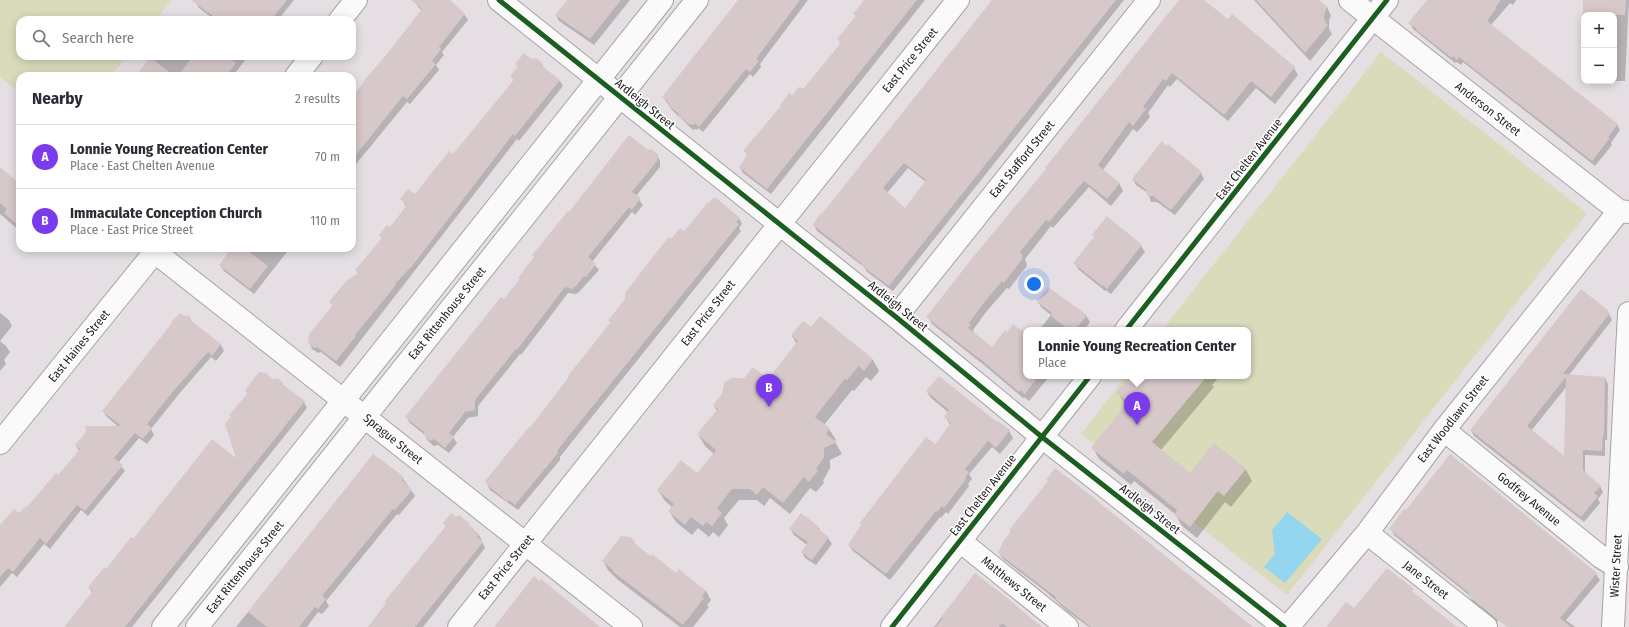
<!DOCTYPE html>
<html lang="en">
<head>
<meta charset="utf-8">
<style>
  body { margin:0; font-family:"Fira Sans Condensed",sans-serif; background:#f2f2f3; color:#2b2b33 }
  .controls { position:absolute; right:12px; top:12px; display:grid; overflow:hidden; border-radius:8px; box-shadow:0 2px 10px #0003 }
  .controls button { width:36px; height:36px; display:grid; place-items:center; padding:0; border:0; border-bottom:1px solid #e1e1e2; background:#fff; color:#2b2b33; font:20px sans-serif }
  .you { position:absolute; left:1034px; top:284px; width:14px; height:14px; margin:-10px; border:3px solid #fff; border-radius:50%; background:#1a73e8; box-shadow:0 0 0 6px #1a73e833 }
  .badge { display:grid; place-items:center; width:26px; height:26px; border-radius:50%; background:#7c3aed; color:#fff; font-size:13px; font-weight:700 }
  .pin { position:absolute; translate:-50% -33px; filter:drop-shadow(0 1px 2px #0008) }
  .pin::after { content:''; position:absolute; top:21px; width:14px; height:12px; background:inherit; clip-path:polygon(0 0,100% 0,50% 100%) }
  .popup { position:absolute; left:1023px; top:327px; width:228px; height:52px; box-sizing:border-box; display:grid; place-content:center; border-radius:8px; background:#fff; filter:drop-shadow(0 1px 3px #0005); font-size:13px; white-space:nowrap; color:#7c7c81 }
  .popup b { font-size:15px; color:#2b2b33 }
  .popup::after { content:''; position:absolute; left:50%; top:100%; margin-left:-8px; border:8px solid transparent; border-top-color:#fff }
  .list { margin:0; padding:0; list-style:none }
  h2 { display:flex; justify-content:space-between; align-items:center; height:52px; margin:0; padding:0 16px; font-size:17px }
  h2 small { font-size:13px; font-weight:400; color:#7c7c81 }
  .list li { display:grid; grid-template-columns:26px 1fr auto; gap:12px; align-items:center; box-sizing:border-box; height:64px; padding:0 16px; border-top:1px solid #e1e1e2 }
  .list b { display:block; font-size:15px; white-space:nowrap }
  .list p { margin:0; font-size:13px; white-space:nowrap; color:#7c7c81 }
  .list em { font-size:13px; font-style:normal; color:#7c7c81 }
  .icon { flex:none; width:22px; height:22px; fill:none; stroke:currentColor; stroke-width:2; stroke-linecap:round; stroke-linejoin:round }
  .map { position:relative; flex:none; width:1629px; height:627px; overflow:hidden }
  .search { position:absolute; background:#fff; box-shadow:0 2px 10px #0003; left:16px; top:16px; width:340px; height:44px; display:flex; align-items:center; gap:10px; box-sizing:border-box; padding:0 14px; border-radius:12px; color:#7c7c81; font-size:15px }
  .panel { position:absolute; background:#fff; box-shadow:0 2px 10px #0003; left:16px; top:72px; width:340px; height:180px; border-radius:12px }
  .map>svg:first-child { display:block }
</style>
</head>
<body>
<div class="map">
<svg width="1629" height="627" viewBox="0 0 1629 627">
  <rect width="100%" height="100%" fill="#e5dfe4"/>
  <path fill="#dadbbb" d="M0,0H172L156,20H20V56H127L111,76H20V93L0,77Z
    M1381,52L1587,213L1287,595L1081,434L1126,376H1248V330H1162Z"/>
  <path fill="#94d5f0" d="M1287,512L1322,539L1285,583L1264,567L1275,554L1272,530Z"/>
  <path fill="#0003" fill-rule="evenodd" d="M198,0H294L278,20H215L199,8L196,3Z
    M417,0H447L464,14L468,20L442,52L444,55L436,65L439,70L410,104L407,102L352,169V97L388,55L422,11L415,3Z
    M568,0H630L594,45L559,21L556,15Z
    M740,0H808L760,64L761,67L753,77L750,74L703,132L698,128L697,130L694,129L693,130L672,110L663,97Z
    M866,0H925L771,194L743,173L740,167L748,156L745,151L792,97L803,91L841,44L838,39L856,17L855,14Z
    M994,0H1124L893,291L867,272L864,267L817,231L814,225ZM908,168L926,182L905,209L887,193Z
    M1180,0H1201L1294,68L1298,75L1275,104L1256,88L1228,121L1177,79L1170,87L1168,85L1148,113L1150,117L1140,129L1137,132L1133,129L1103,170L1119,183L1123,191L1111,206L1089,187L1053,228L1051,226L1025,259L1027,266L1009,289L1007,288L986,312L973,330L974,333L993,348L1008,333L1026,332V376H1050L1029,401L1024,397L1023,398L984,365L932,324L928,317L1047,169Z
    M1254,0H1317L1327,7L1331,16L1329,20V29L1332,34L1310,61Z
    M1428,0H1516L1513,5L1510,3L1491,25L1617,124L1620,130L1611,143L1612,145L1595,166L1463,62L1461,65L1457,62L1455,63L1413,29L1410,23Z
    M1585,0H1629L1625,81H1614V15H1584Z
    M1584,15V52L1582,49Z
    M155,56H248L233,76H140Z
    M531,60L542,64L545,70L560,81L563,86L519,141L517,139L340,367L321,352L318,353L312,349L309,342L333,306L331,302L359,274L356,270L382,239L380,235L390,228L407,207L401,199L415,195L453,156L514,80L511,76L518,67L517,64Z
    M647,151L657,155L660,161V167L636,196L643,205L635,215L632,212L592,262L599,270L579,292L576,294L568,293L521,355L520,354L478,406V416L468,418L453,437L457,443L449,453L438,445L434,446L428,441L425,435L410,423L406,417L504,301L569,214Z
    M0,168L20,185V231L0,214Z
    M1201,173L1204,179L1175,215L1157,202H1151L1148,193L1136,185L1133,179Z
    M709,204L739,218L742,224L739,228L741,231L571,443L560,457V460L518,510L490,490L487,484L611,323L609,320L671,241L684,233Z
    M1107,217L1141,246L1145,252L1111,294L1106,290L1105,291L1078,269L1075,263L1095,238L1093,235Z
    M233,248H290L254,294L224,271L220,265Z
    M1037,301L1086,315L1090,322L1084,330H1039L1051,315L1042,308Z
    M1608,312L1612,320L1569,375L1605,378L1608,384L1607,440H1605V456L1585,455V474L1600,486L1603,492L1598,499L1600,503L1584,522L1474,436L1471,430ZM1567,386L1565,458L1531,431Z
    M0,313L9,320L12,326L0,341L6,346L10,352L4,360L6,364L0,371Z
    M189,316L192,323L221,345L224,351L216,361L211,357L179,394L151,429L154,435L147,444L139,438L118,463L125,471L88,516L81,510L50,549L44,544L17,577L12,573L0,587V537L58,476L79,451L76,445L119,427L107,417L103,411L184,317Z
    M820,317L873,360L879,371L871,381L866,377L854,391L852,390L824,425L829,429L836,440L835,442L842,454L830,460V468L823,481L824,483L816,492L810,488L790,514L770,498L764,506L757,500H739L724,518L728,525L719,537L713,532L709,537L698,528L692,535L676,522L669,511L672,507L665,501L658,490L697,475L714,454L705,446L698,434L717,411L714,405L768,380L797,344L792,336L811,328Z
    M1171,326L1175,330H1168Z
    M1129,376H1220L1212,385L1214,387L1161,450L1190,474L1214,444L1246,470L1252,481L1231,507L1225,502L1197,538L1182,526L1175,514L1134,481L1131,485L1099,459L1093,448L1126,405L1118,393L1128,380L1127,379Z
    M273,380L282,383L284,387L304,402L307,408L132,627H68L93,593L89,588L134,540L238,461L248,394L246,390Z
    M927,392L997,424L1009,431L1013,438L1000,454L992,447L969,474L972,479L968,484L969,486L948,514L946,512L941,518L940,517L890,580L853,551L849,545L935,446L951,426L945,417L949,413L931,398Z
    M373,455L402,477L415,496L399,515L397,514L326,601L329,606L322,614L318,612L307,627H236Z
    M1049,482L1250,627H1089L1068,612L1045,591L1003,559L999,553Z
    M801,515L818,527L821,532L828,538L832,544L816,565L805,558L802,552L807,545L794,535L790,529Z
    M459,517L479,535L485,548L423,627H368L446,527L444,523Z
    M1391,529L1596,574L1600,580L1566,620L1575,627H1508L1499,620L1497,622L1472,601L1469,595L1394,535Z
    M634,542L637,547L676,575L706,591L711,600L707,605L709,607L693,627H680L618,580L608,570L603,561Z
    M975,574L1041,627H934Z"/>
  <path fill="#d7c8c9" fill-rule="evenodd" d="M191,0H287L271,20H218Z
    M411,0H450L465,14L439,47L441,49L432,61L436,64L407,99L403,96L352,160V98L364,82H363L387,54L422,9Z
    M568,0H621L590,39L555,15Z
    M738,0H800L756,59L759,61L750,72L746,69L699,127L695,123L693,125L691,124L690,125L678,116L680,115L667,104L669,103L662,97Z
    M864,0H917L767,189L739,167L748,154L743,151L781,106L780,105L789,93L792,95L799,87L803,89L832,54L841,42L837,39L856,16L853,14Z
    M992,0H1116L889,286L862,266L861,263L813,225L820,213L821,215ZM904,163L926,180L905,208L883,188Z
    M1179,0H1204L1228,19L1232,14L1295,67L1271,97L1251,81L1224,115L1172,73L1166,81L1163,79L1143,107L1146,109L1136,122L1133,126L1129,122L1098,165L1120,183L1107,199L1084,181L1049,222L1046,220L1020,252L1023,255L1022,256L1023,258L1004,283L1002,281L982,305L969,323L971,325L968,328L992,347L1005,330L1007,332L1013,324L1026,334V376H1039L1026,392V395L1020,390L1019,392L979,358L977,357L926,317L974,256L1046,169L1045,168Z
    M1256,0H1319L1327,7L1325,12L1324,17L1325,22L1328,25L1305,53Z
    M1427,0H1501L1495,8L1496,9L1487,21L1618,124L1608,137L1610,138L1592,161L1459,57L1457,60L1453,56L1452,58L1416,30L1417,29L1408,23Z
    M1583,0H1626L1625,15H1583Z
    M524,53L531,59L536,58L543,63L542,66L560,80L515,136L513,134L413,265L395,284L396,285L355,335L356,336L336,361L317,347L314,348L308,343L309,334L333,305L329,302L333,297L347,280L359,273L355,270L382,238L379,235L387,225L390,227L407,205L400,199L408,189L415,194L449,151L453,154L513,81V78L510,76L518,66L515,64Z
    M193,56H227L236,63L226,76H178Z
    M150,57L174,76H136Z
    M629,135L648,150L651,149L658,154L657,161L632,192L641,198L632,210L629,207L588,257L596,264L586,277L584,276L576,286L572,289L565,287L517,350L516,349L475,400V410L465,412L449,433L454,437L445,448L434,439L430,441L424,435V432L405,417L501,297L504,299L520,279L518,278L534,257L532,255L568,211L569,212Z
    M1162,141L1166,146L1168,144L1202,172L1171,210L1153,196H1147L1146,190L1132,179Z
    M0,167L20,184V227L4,213L7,209L0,203Z
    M713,198L714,199L716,198L740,218L736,222L739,224L568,437L557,451L558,453L515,505L509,500L508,502L486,484L487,483L485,481L529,427L530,428L569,377L568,376L611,322L608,320L625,300V293L659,249L669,237L671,239L680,228L684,231L708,202L709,203Z
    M1107,216L1142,245L1107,289L1103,285L1102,286L1073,263L1094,237L1092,235Z
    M232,248H244L268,266L250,289L219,265Z
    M1048,287L1087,315L1075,330H1069L1050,315L1052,313L1036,301Z
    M1581,289L1609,311L1608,312L1610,313L1563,374L1605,377L1604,435H1603L1602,451L1583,450V470L1601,486L1594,493L1598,496L1581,517L1470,430ZM1566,377L1564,456L1527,426Z
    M180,313L185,316L189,315L190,320L221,344L212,356L208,352L176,388L147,424L152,428L143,439L135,433L114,458L123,465L85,511L77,505L46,544L40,538L13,572L8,568L0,577V525L14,509L19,513L26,506L27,507L56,473L58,475L80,449L75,445L86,432L85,426H121L102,411L172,323L171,322Z
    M820,316L873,359L864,371L859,366L847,380L845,379L815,417L830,428L826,434L837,442L824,448V457L816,469L818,471L809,482L804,477L783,503L763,487L757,495L750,489H732L717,508L722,513L712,526L706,522L703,526L691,517L685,525L668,511L674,504L657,490L681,460L697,473L716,450L697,434L718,409L713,405L722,394L724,383L731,378H744L753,367L768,379L798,341L791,335L803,321L811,327Z
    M259,372L266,373L273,379L277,378L283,382L282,384L305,401L125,627H64L93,591L88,587L104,568L106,569L131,537L134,538L212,439L236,458L225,424L231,417L229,415L248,393L245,390Z
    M939,376L997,422L998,421L1010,430L996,448L988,441L965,469L969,472L965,478L966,479L944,508L942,506L937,512L936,511L886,574L848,545L861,525L859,524L926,437L935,444L951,423L944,417L949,410L926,391Z
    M1130,376H1207L1152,442L1190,473L1214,443L1246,469L1224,496L1218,491L1190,527L1174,515L1177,510L1127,470L1124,474L1091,448L1128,402L1116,393Z
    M373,454L403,476L402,480L412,490L395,510L393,509L322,596L326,599L318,609L315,607L299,627H267L248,612Z
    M1450,454L1597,573L1560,618L1571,627H1507L1467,595L1469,593L1389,529L1404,509L1406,510Z
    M1055,468L1089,494L1253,627H1091L1055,599L1056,597L998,553L1004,540L1010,533V529L1048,481L1046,480Z
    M451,513L456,517L459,515L470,524L469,525L479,534L477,537L483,542L415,627H368L386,604L384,602L446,526L443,523Z
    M801,513L818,526L817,528L829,537L812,560L801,552L808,542L789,529Z
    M621,536L630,537L635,541V544L651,556L652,554L676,573L679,569L706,591L702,596L704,598L683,625L612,571L613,570L602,561Z
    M1387,568L1414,589L1412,591L1457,627H1326L1346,602L1354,608Z
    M975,573L1001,593L1042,627H1007L1002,623L999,627H935L943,618L941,617Z
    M534,576L540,581L541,579L600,627H494Z"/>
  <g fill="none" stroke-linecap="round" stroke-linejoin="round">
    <g stroke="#a6a2a5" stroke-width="24">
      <path id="minor" d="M499,0L896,317L1042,437L1284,627
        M1350,0L1619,211L1629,212
        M340,20L356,0
        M296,76L312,56
        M155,252L631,627
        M896,317L1149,0
        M1126,330L1387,0
        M1444,430L1601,557L1617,567
        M0,443L158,248
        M1367,533L1486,627
        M960,541L1067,627
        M163,627L662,0
        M197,627L697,0
        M459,627L958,0
        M892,627L1090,376
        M1288,627L1367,533L1444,430L1619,211
        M1613,627L1629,313"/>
    </g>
    <use href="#minor" stroke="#fbfafb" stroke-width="22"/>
    <g stroke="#fff" stroke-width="8">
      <path id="cycleway" d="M499,0L896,317L1042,437L1284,627
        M1126,330L1387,0
        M892,627L1090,376"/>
    </g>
    <use href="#cycleway" stroke="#1b5e20" stroke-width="5"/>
  </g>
  <g text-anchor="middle" stroke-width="3" stroke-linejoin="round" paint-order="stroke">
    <g font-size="12" fill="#1f1c1f" stroke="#fff">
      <text transform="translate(910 60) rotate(-51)" y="4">East Price Street</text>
      <text transform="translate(645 104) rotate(39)" y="4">Ardleigh Street</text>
      <text transform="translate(1488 109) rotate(38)" y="4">Anderson Street</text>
      <text transform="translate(1022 159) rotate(-51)" y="4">East Stafford Street</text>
      <text transform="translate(1249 159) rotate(-52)" y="4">East Chelten Avenue</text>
      <text transform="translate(898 306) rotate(39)" y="4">Ardleigh Street</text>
      <text transform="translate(447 313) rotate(-51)" y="4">East Rittenhouse Street</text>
      <text transform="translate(708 313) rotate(-52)" y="4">East Price Street</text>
      <text transform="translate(79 346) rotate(-51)" y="4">East Haines Street</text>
      <text transform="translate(1453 419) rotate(-52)" y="4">East Woodlawn Street</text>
      <text transform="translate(393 439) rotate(39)" y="4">Sprague Street</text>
      <text transform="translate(983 495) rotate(-52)" y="4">East Chelten Avenue</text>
      <text transform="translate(1529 499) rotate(39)" y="4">Godfrey Avenue</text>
      <text transform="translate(1150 509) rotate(38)" y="4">Ardleigh Street</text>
      <text transform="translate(1616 566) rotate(-87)" y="4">Wister Street</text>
      <text transform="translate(245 567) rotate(-51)" y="4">East Rittenhouse Street</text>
      <text transform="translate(506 567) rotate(-51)" y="4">East Price Street</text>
      <text transform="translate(1426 580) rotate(38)" y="4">Jane Street</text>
      <text transform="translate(1014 584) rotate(39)" y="4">Matthews Street</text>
    </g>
  </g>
</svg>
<div class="controls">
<button>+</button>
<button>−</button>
</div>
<div class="you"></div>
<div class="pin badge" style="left:1137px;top:425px">A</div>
<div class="popup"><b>Lonnie Young Recreation Center</b>Place</div>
<div class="pin badge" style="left:769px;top:407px">B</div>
<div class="search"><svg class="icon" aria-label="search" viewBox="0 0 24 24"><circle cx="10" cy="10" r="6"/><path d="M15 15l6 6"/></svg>Search here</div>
<section class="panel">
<h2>Nearby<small>2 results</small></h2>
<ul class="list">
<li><span class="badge">A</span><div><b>Lonnie Young Recreation Center</b><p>Place · East Chelten Avenue</p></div><em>70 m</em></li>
<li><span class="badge">B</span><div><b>Immaculate Conception Church</b><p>Place · East Price Street</p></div><em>110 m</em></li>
</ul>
</section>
</div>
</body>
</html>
